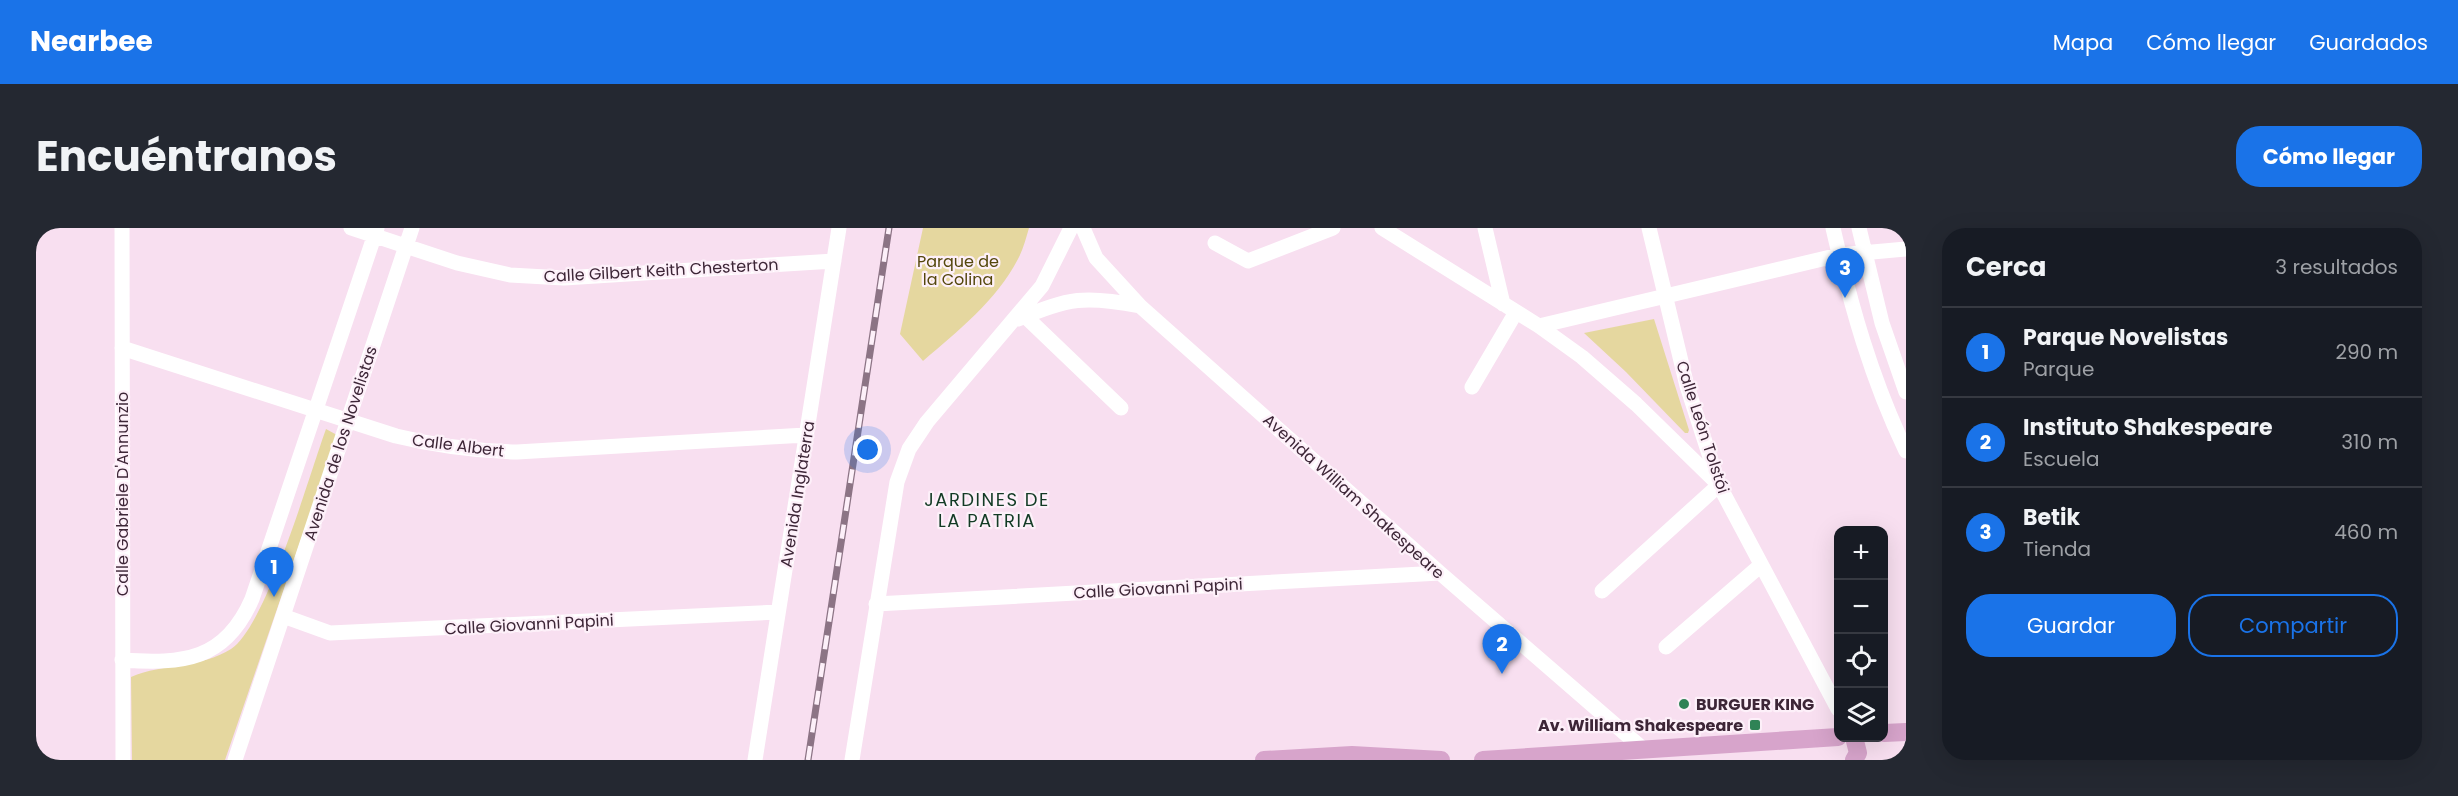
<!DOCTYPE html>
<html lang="es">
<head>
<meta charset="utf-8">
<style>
  body { margin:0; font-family:Poppins,sans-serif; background:#242831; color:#f1f3f6 }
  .controls { position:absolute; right:18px; bottom:18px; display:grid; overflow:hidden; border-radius:12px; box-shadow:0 6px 24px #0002 }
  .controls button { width:54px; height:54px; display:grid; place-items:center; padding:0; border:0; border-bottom:2px solid #363941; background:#171b24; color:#f1f3f6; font:30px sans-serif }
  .you { position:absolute; left:832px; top:222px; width:21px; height:21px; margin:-15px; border:4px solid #fff; border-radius:50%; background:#1a73e8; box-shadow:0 0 0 9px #1a73e833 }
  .badge { display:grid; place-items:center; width:39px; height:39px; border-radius:50%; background:#1a73e8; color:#fff; font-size:20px; font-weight:700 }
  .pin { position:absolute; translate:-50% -50px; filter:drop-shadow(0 2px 3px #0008) }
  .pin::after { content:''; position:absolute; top:32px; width:21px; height:18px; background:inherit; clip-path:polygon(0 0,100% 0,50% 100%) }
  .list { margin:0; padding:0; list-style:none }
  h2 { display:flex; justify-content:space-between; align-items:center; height:78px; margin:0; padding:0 24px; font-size:26px }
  h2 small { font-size:20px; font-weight:400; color:#9ea1a6 }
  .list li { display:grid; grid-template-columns:39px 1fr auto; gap:18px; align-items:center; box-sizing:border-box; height:90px; padding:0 24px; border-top:2px solid #363941 }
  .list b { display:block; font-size:22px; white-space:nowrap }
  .list p { margin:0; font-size:20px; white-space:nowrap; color:#9ea1a6 }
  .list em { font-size:20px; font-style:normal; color:#9ea1a6 }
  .actions { display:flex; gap:12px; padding:18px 24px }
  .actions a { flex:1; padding:14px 0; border:2px solid #1a73e8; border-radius:24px; text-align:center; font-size:21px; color:#1a73e8 }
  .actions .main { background:#1a73e8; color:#fff }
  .icon { flex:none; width:33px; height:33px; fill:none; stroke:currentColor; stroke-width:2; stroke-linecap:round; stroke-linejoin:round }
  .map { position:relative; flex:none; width:1870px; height:532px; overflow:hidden; border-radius:24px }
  header { display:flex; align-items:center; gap:36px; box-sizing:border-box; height:84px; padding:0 30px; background:#1a73e8; color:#fff }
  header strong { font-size:28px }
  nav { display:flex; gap:33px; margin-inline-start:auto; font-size:21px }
  .intro { display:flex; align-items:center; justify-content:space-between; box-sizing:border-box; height:144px; padding:0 36px }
  h1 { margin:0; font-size:42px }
  .button { padding:15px 27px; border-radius:24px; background:#1a73e8; color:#fff; font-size:21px; font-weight:700 }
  main { display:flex; gap:36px; padding:0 36px }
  aside { flex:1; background:#171b24; border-radius:24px; box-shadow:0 6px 24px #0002 }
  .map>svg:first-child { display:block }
</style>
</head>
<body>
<header>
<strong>Nearbee</strong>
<nav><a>Mapa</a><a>Cómo llegar</a><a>Guardados</a></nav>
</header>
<div class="intro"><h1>Encuéntranos</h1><a class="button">Cómo llegar</a></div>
<main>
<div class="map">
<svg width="1870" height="532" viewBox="0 0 1870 532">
  <rect width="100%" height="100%" fill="#f8dff0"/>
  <path fill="#e5d79f" d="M887,0H993C990,10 987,22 982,31C960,73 922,103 887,133L864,106Z
    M1618,91L1653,202L1652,205H1649L1590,144L1548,105Z
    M290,201L301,207L189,532H96L95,449C128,435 165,440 195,421C230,399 274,245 290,201Z"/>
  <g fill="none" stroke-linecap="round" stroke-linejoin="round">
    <path stroke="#fff" stroke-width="15" d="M86,0L87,532
      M315,0L421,35L474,47L528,50L798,33
      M1047,0L1060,30L1104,78L1404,345L1607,521
      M1346,0L1503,98L1546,129L1600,176L1683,257
      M1449,0L1467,76
      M1613,0L1651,158L1683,257L1802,481
      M1797,0C1815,78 1835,150 1870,223
      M1823,0L1846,95L1870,164
      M1179,15L1212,33L1297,0
      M989,88L1085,180
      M982,91C1034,70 1048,67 1104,78
      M1503,98L1803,27L1870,21
      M86,120L360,208C401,218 440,223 481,224L770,207
      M1436,159L1480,84
      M1566,363L1683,257
      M840,376L1404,345
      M247,388L294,405L742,384
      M1630,419L1725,337
      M86,432C147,436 189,433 216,371L341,0
      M199,532L376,0
      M719,532L803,0
      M816,532L861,254L873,221L891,194L1006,58L1035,0"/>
    <path stroke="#d7a4cb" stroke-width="18" d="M1848,505L1870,504
      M1228,532L1316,527L1405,532
      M1447,532L1802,509
      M1818,532L1822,525L1818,509"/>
    <g stroke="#8c7485" stroke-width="7">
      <path id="rail" d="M772,532L853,0"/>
    </g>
    <use href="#rail" stroke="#fdf0f9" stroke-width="4.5" stroke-dasharray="14" stroke-linecap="butt"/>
  </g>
  <g fill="#2f8356" stroke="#fdf0f9" stroke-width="2">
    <circle cx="1648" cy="476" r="6"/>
    <rect x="1713" y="491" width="12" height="12" rx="3"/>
  </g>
  <g text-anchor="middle" stroke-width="4.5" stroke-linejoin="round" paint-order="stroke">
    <g font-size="16" fill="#54470c" stroke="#fdf0f9">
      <text x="922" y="39">Parque de<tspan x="922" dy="18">la Colina</tspan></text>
    </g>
    <g font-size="16" fill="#3d2637" stroke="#fdf0f9">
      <text transform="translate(625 42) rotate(-3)" y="6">Calle Gilbert Keith Chesterton</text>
      <text transform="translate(1667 199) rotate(72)" y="6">Calle León Tolstói</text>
      <text transform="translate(304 215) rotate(-72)" y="6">Avenida de los Novelistas</text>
      <text transform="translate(422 217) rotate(7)" y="6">Calle Albert</text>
      <text transform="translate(86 266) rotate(-90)" y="6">Calle Gabriele D'Annunzio</text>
      <text transform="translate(761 266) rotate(-81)" y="6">Avenida Inglaterra</text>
      <text transform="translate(1318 268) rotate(42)" y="6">Avenida William Shakespeare</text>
      <text transform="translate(1122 360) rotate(-3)" y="6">Calle Giovanni Papini</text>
      <text transform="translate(493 396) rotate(-3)" y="6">Calle Giovanni Papini</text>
    </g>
    <g font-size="16" font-weight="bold" fill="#3d2637" stroke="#fdf0f9" text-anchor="start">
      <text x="1660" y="482">BURGUER KING</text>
      <text x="1707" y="503" text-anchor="end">Av. William Shakespeare</text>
    </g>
    <g font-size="18" letter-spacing="1.5" fill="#133b25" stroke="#fdf0f9">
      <text x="951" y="278">JARDINES DE<tspan x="951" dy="21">LA PATRIA</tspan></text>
    </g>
  </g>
</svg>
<div class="controls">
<button>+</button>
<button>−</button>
<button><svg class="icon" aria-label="locate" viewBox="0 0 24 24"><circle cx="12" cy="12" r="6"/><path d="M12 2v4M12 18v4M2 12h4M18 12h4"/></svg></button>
<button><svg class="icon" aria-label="layers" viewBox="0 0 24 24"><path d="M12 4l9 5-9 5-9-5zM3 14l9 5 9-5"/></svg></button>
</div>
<div class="you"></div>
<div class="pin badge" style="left:238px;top:369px">1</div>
<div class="pin badge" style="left:1466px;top:446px">2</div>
<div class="pin badge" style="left:1809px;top:70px">3</div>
</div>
<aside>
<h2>Cerca<small>3 resultados</small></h2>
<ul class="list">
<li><span class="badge">1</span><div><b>Parque Novelistas</b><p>Parque</p></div><em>290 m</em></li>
<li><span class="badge">2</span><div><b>Instituto Shakespeare</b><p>Escuela</p></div><em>310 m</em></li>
<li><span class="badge">3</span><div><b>Betik</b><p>Tienda</p></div><em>460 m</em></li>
</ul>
<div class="actions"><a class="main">Guardar</a><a>Compartir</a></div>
</aside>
</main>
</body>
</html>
